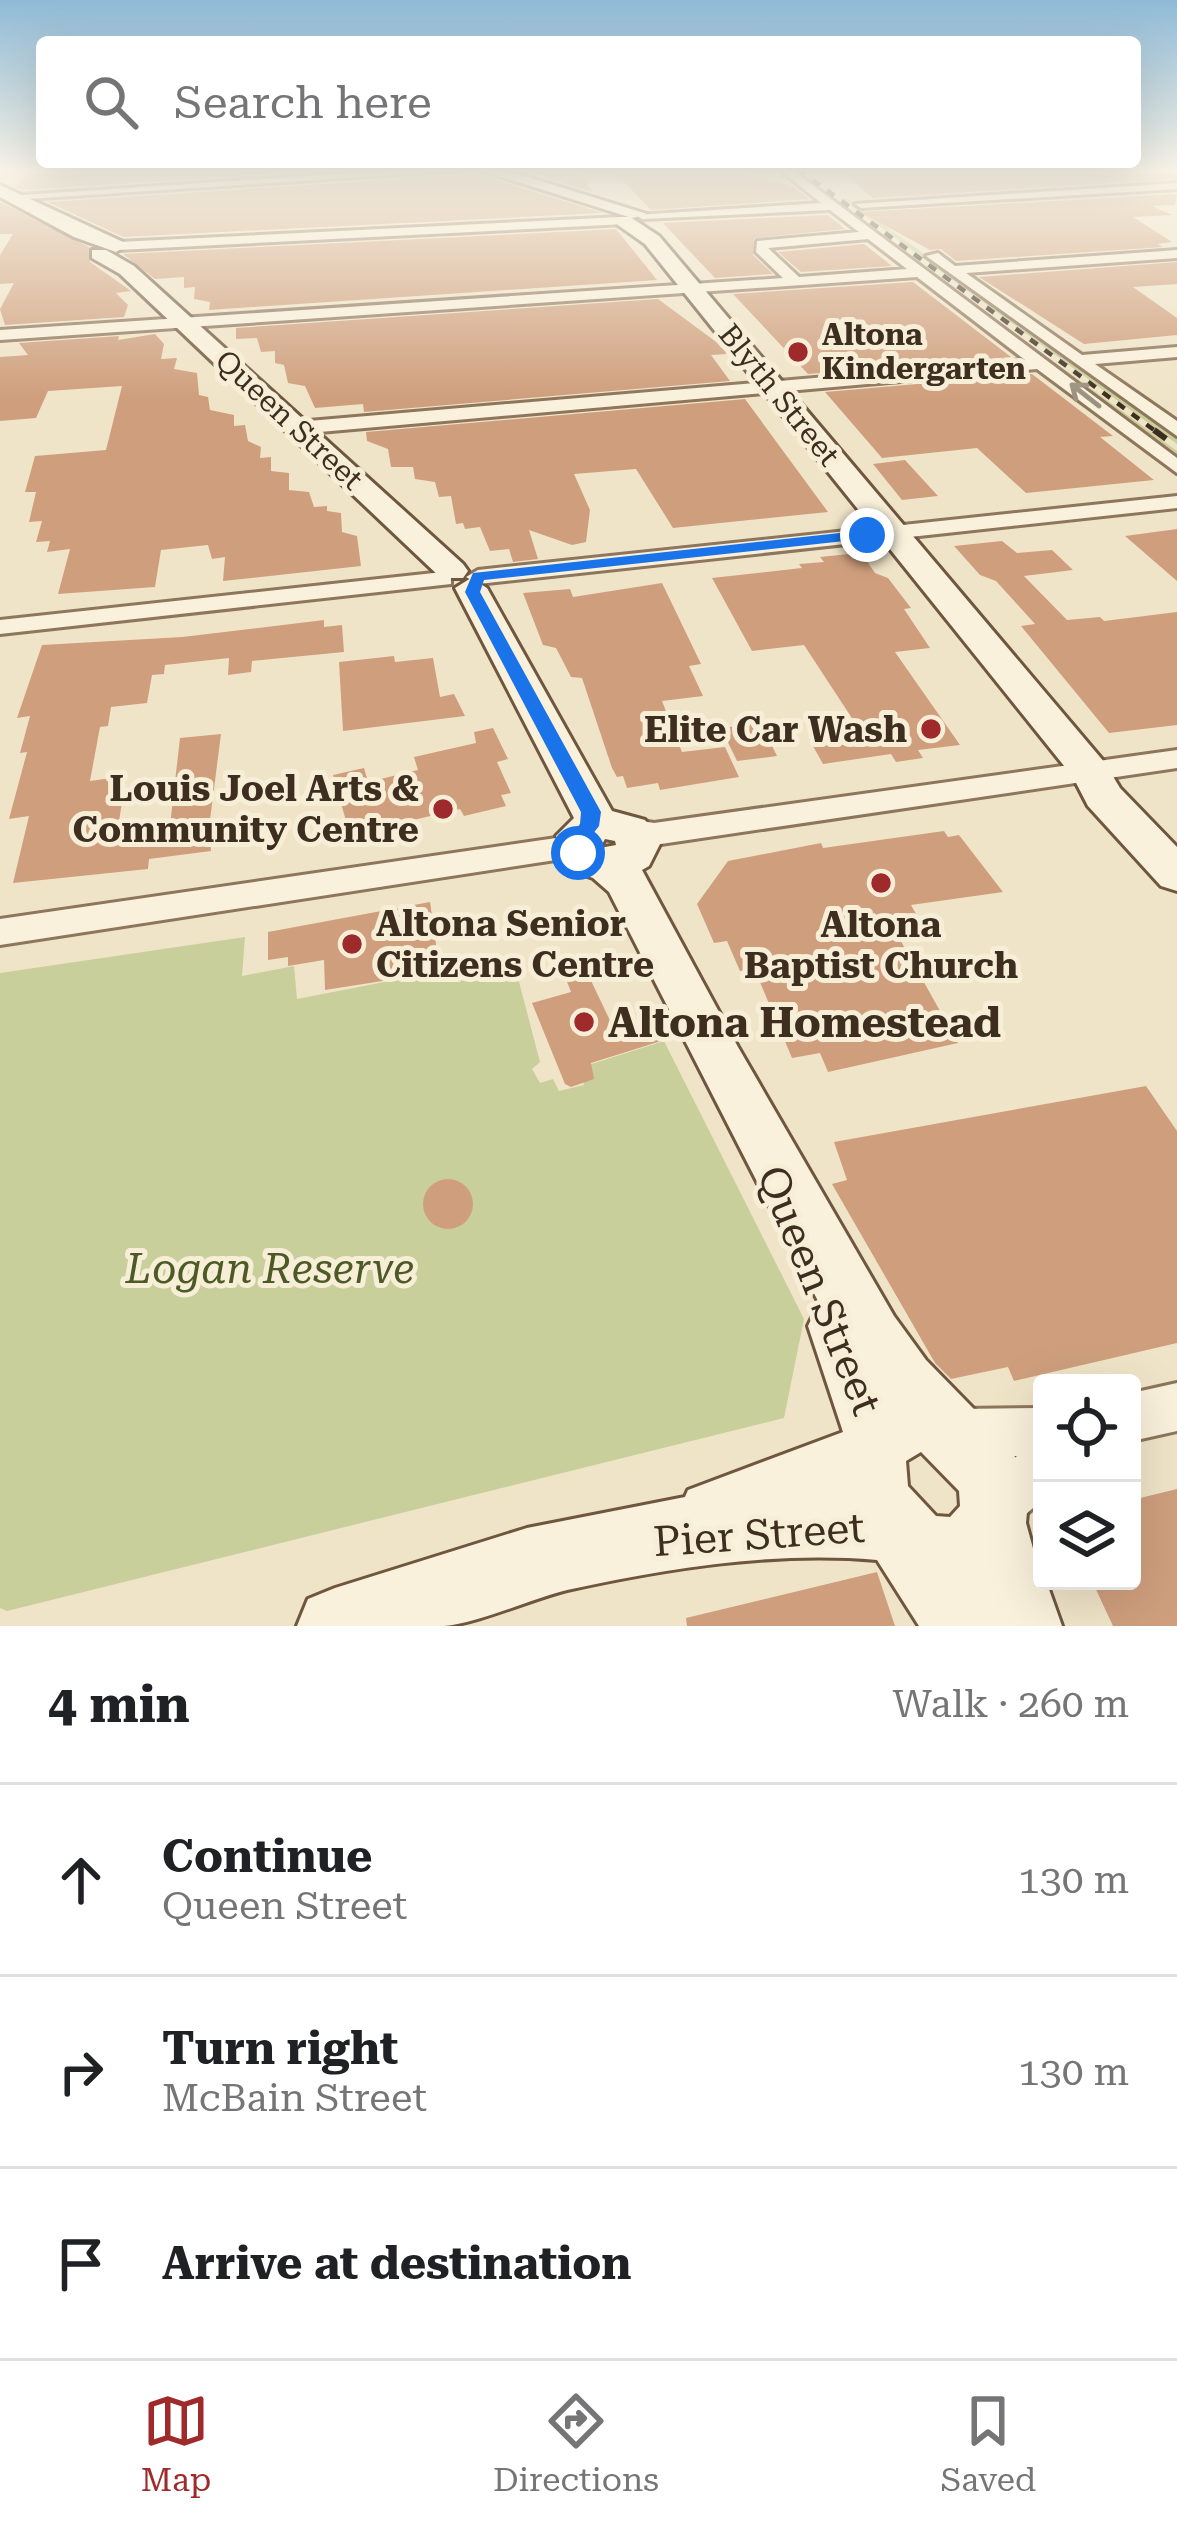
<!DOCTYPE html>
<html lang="en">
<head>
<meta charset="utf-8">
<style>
  body { margin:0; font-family:"Roboto Serif",serif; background:#f2f2f2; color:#202124 }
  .controls { position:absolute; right:36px; bottom:36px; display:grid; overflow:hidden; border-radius:12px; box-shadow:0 12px 48px #0002 }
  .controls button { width:108px; height:108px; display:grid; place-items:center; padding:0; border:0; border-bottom:3px solid #e0e0e0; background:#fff; color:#202124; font:60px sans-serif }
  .stop { position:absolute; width:36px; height:36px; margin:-27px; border:9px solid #1a73e8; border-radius:50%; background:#fff }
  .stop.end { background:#1a73e8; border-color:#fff; box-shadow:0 3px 12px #0008 }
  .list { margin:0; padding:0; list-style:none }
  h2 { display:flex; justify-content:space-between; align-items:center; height:156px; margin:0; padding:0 48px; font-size:51px }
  h2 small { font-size:39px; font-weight:400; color:#757577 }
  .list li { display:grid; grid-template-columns:78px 1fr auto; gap:36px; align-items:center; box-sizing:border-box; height:192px; padding:0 48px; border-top:3px solid #e0e0e0 }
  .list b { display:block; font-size:45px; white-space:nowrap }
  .list p { margin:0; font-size:39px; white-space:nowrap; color:#757577 }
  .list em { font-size:39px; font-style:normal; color:#757577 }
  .icon { flex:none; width:66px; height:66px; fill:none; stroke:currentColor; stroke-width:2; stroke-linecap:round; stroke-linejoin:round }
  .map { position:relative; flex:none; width:1177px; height:1626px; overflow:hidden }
  .search { position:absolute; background:#fff; box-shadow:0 12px 48px #0002; left:36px; right:36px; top:36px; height:132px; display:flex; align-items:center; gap:30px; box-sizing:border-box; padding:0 42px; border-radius:12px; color:#757577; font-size:45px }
  .sheet { height:732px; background:#fff }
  nav { display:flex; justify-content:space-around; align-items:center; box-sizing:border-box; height:168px; border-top:3px solid #e0e0e0; background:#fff; font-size:33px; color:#757577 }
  nav a { display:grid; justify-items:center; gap:6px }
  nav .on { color:#9e2a2b }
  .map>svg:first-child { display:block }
</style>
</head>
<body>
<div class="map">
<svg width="1177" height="1626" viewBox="0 0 1177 1626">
  <rect width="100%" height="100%" fill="#f0e4c8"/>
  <path fill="#c9cf9b" d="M838,192L1177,436V444L842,199H848Z
    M831,200L1177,451V458Z
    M245,937L242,976L294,966L297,999L482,963L486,979L517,974L540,1062L532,1069L540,1083L553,1079L559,1091L584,1085L579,1068L664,1041L804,1319L784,1418L7,1611L0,1608V973Z"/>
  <path fill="#cf9f7d" d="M35,169H344L22,190L15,187Z
    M518,169H575L593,192Z
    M612,169H729L792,186L809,199L651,210Z
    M838,169H1177V179L873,198Z
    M477,174L603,213L123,237L48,202Z
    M1177,194L1175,205L1152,206L1172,215L1133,217L1172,242L1157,244L1163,247L956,261L941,249L930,250L860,212Z
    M0,202L89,247L90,262L131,291L116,293L128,305L124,317L5,325L0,309L14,283L0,284V255L13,234H0Z
    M828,215L845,229L754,238L753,255L773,274L715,278L663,223Z
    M616,229L657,280L209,310L210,302L194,299L195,287L184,288V277L155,279L123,254Z
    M864,244L892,266L801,272L778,252Z
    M1177,262V284L1133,287L1177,318V335L1084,344L979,277Z
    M913,282L1011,357L808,374L733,294Z
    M658,299L719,344L727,354L711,355L730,381L364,412L363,404L315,408L305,386L288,383L284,365L275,363V351L261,352L257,338L236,339V328Z
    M155,334L164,344L161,359L177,358L174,369L197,373L199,395L208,397L210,410L234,415V426L245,425L248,441L261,447L260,458L271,457V471L289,473V490L309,492L314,507L327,506V511L341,513L342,532L357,536L361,566L223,581L225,557L212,559L208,545L161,550L155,587L58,594L70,549L47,552L50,541L36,542L42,521L29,522L36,492H25L35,456L106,450L122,386L48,391L36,418L0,421V357L28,355L19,343L119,336L118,340Z
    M1032,374L1113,436L1100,437L1154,480L1026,493L977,448L882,458L825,392Z
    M745,399L828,512L673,528L636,469L574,474L590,510L586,542L572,545L529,530L538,559L513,562L509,549L490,551L480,527L465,529L463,523L456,524L451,496L439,497L435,482L415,479L413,467H391L388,449L367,441L366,432Z
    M905,460L938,496L902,500L873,464Z
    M1177,529V581L1125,536Z
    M1002,541L1017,553L1052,550L1073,570L1024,576L1067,620L1100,617L1104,621L1177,612V725L1109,733L1021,626L1035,624L996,581L980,575L954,546Z
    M849,554L853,559L864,557L875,573L888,578L911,608L904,609L930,648L895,652L960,745L918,750L923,758L896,762L891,754L823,764L809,739L861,732L804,645L752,651L712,578L802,568L799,564L824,562L820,557Z
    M662,583L701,664L689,666L703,696L662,701L682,752L725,747L739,777L660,790L658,783L627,788L623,776L617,777L612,768L582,678L571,677L556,648L543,645L523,593L570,589L573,597Z
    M324,620V627L342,625L344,652L252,661L251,672L228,675L229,658L165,665L164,674L152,675L147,703L111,707L108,726L100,727L90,781L126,776L116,841L169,834L180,738L221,734L209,828L211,851L149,859L148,869L13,883L29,816L9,819L27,752L20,753L30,716L17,718L42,645L182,637Z
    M394,656L395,662L433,658L440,697L454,694L465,716L343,731L339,662Z
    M761,723L777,756L737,761L721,728Z
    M493,728L508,759L497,762L511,793L501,795L506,806L464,816L460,809L350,835L333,775L364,768L368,782L418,770L414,757L476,743L474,732Z
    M944,831L948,837L959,835L1003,892L911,905L921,923L893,927L958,1043L828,1072L820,1053L792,1058L754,968L740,971L727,941L714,943L697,904L728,861L821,843L823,848Z
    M430,902L440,972L325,990L324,960L288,966V957L268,960V932Z
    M585,968L615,1031L664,1016L674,1037L591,1063L594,1079L571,1087L565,1084L532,1003L571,992L564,974Z
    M1146,1086L1177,1131V1343L1014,1381L1008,1367L951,1379L935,1363L832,1184L847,1180L834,1142Z
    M423 1204a25 25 0 1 1 50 0a25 25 0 1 1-50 0Z
    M1177,1489V1626H1113L1092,1581H1132V1500Z
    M877,1572L895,1626H687L686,1618Z"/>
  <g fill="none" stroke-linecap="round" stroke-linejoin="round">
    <g stroke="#8d765c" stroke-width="6">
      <path id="street" d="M414,169H478L12,200L6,196Z
        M779,169H791L1177,458V473L1037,369L297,434L288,428L297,422L1025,360L917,277L0,340V330L783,278L756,252L757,241L859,232L830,210L642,219L636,215L821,203ZM868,239L907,269L799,277L768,248Z
        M1177,183V189L861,208L855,204Z
        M621,217L625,224L118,250L111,246L118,242Z
        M1177,250V258L966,273L1082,355L1177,347V357L1095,364L1177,421V436L926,256L938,253L955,266Z
        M1177,496V508L478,584L466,577L478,570Z
        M443,572L451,574V584L0,634V620Z
        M1177,750V768L654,845L619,837L615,830L630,819L654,823Z
        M563,837L589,845L594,853L589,861L578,864L562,859L0,945V919Z
        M1177,1383V1431L1132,1441V1393Z
        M1042,1408V1500L1015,1524L997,1531L979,1524L972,1506L979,1488L1017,1456L959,1457L942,1450L935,1433L942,1416L959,1409Z"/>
    </g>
    <g stroke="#6f573f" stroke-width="6">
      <path id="secondary" d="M477,169H502L647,214L632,218Z
        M0,185L123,242L125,246L116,252L74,237L0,197Z
        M618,217H630L659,236L1105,763L1120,788L1177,847V891L1161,886L1088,806L1073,777L645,244L618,225Z
        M92,250H106L134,266L463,564L468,571L463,578H441L120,274L92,258Z
        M471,578L487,588L612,811L645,820L660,844L649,866L642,870L738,1047L894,1316L926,1360L1010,1446L1029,1489L1026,1523L1042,1581H1046L1062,1626H919L877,1560C774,1551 668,1568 567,1590C531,1599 478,1623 444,1626C396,1626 346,1626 297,1626L308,1599L335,1588L527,1528L685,1497L688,1490L843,1432L808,1326L819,1303L609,892L593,878L565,868L556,836L574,818L455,588ZM605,839L615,841L616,845L600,848ZM921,1452L959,1491L960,1506L950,1517L936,1516L908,1486L906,1461Z"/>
    </g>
    <use href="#street" fill="#faf1dc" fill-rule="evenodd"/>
    <use href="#secondary" fill="#faf1dc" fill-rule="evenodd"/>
    <path stroke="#3d2e20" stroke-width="4.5" stroke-dasharray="9 9" stroke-linecap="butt" d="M798,169L1158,433"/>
    <path stroke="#3d2e20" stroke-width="6" stroke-dasharray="15 15" stroke-linecap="butt" d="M1154,430L1177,447"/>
  </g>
  <defs><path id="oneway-shaft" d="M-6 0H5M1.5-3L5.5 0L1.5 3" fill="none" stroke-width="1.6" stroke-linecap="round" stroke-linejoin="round" transform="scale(3)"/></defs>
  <use stroke="#9c907e" href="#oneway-shaft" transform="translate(1085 395) rotate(-142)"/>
  <linearGradient id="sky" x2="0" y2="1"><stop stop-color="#8fbad6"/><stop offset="0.43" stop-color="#f8f3e6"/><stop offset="1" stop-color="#f8f3e6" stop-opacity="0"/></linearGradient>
  <rect width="1177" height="397" fill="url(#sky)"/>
  <path fill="#1a73e8" d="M867,530L872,538L484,580L480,592L601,812L599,826L585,844V858H571L565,843L580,824L581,812L465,592L473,573Z"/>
  <g fill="#9e2a2b" stroke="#f7eed8" stroke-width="4.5">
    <circle cx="798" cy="352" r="12"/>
    <circle cx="931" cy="729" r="12"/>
    <circle cx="443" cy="809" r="12"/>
    <circle cx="881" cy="883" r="12"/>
    <circle cx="352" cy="944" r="12"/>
    <circle cx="584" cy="1022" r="12"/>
  </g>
  <g text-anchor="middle" stroke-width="10" stroke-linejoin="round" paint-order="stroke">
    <g font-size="30" font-weight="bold" fill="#3d2e20" stroke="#f7eed8" text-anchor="start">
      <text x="822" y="345">Altona<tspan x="822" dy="34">Kindergarten</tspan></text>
    </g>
    <g font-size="30" fill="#3d2e20" stroke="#f7eed8">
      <text transform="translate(779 395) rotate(51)" y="10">Blyth Street</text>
      <text transform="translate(289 420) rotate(43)" y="10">Queen Street</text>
    </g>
    <g font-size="36" font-weight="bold" fill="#3d2e20" stroke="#f7eed8" text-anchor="end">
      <text x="907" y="742">Elite Car Wash</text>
      <text x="419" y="801">Louis Joel Arts &amp;<tspan x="419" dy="41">Community Centre</tspan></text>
      <text x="376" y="936" text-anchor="start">Altona Senior<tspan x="376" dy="41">Citizens Centre</tspan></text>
      <text x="881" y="937" text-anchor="middle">Altona<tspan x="881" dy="41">Baptist Church</tspan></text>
    </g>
    <g font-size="42" font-weight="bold" fill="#3d2e20" stroke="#f7eed8" text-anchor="start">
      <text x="608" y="1037">Altona Homestead</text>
    </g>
    <g font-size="42" font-style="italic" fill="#4d5a26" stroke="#f7eed8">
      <text x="270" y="1283">Logan Reserve</text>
    </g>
    <g font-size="42" fill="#3d2e20" stroke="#f7eed8">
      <text transform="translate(820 1290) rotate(68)" y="15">Queen Street</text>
      <text transform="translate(759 1534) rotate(-4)" y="15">Pier Street</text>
    </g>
  </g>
</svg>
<div class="controls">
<button><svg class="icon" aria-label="locate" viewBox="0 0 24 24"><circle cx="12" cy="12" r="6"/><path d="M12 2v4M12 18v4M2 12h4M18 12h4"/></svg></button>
<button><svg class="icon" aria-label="layers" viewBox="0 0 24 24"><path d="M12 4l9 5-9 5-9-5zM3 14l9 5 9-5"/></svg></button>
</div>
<div class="stop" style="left:578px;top:853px"></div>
<div class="stop end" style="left:867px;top:535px"></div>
<div class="search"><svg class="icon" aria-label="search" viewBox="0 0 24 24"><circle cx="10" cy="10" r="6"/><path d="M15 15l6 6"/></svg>Search here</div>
</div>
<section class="sheet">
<h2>4 min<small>Walk · 260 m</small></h2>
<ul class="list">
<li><svg class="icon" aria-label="ahead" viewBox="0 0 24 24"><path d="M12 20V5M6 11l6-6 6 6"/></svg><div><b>Continue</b><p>Queen Street</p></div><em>130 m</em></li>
<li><svg class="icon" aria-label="right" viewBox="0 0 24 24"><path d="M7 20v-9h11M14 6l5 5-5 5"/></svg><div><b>Turn right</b><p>McBain Street</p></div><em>130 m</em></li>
<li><svg class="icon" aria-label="arrive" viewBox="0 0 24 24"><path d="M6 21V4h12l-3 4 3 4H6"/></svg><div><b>Arrive at destination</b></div></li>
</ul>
</section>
<nav>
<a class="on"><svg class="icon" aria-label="map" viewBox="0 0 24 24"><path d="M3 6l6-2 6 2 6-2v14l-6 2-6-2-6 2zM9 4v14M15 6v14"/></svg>Map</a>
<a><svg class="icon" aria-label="directions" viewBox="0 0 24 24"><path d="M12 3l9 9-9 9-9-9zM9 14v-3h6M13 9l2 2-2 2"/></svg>Directions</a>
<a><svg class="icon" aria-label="saved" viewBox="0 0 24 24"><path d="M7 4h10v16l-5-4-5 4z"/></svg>Saved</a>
</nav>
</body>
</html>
